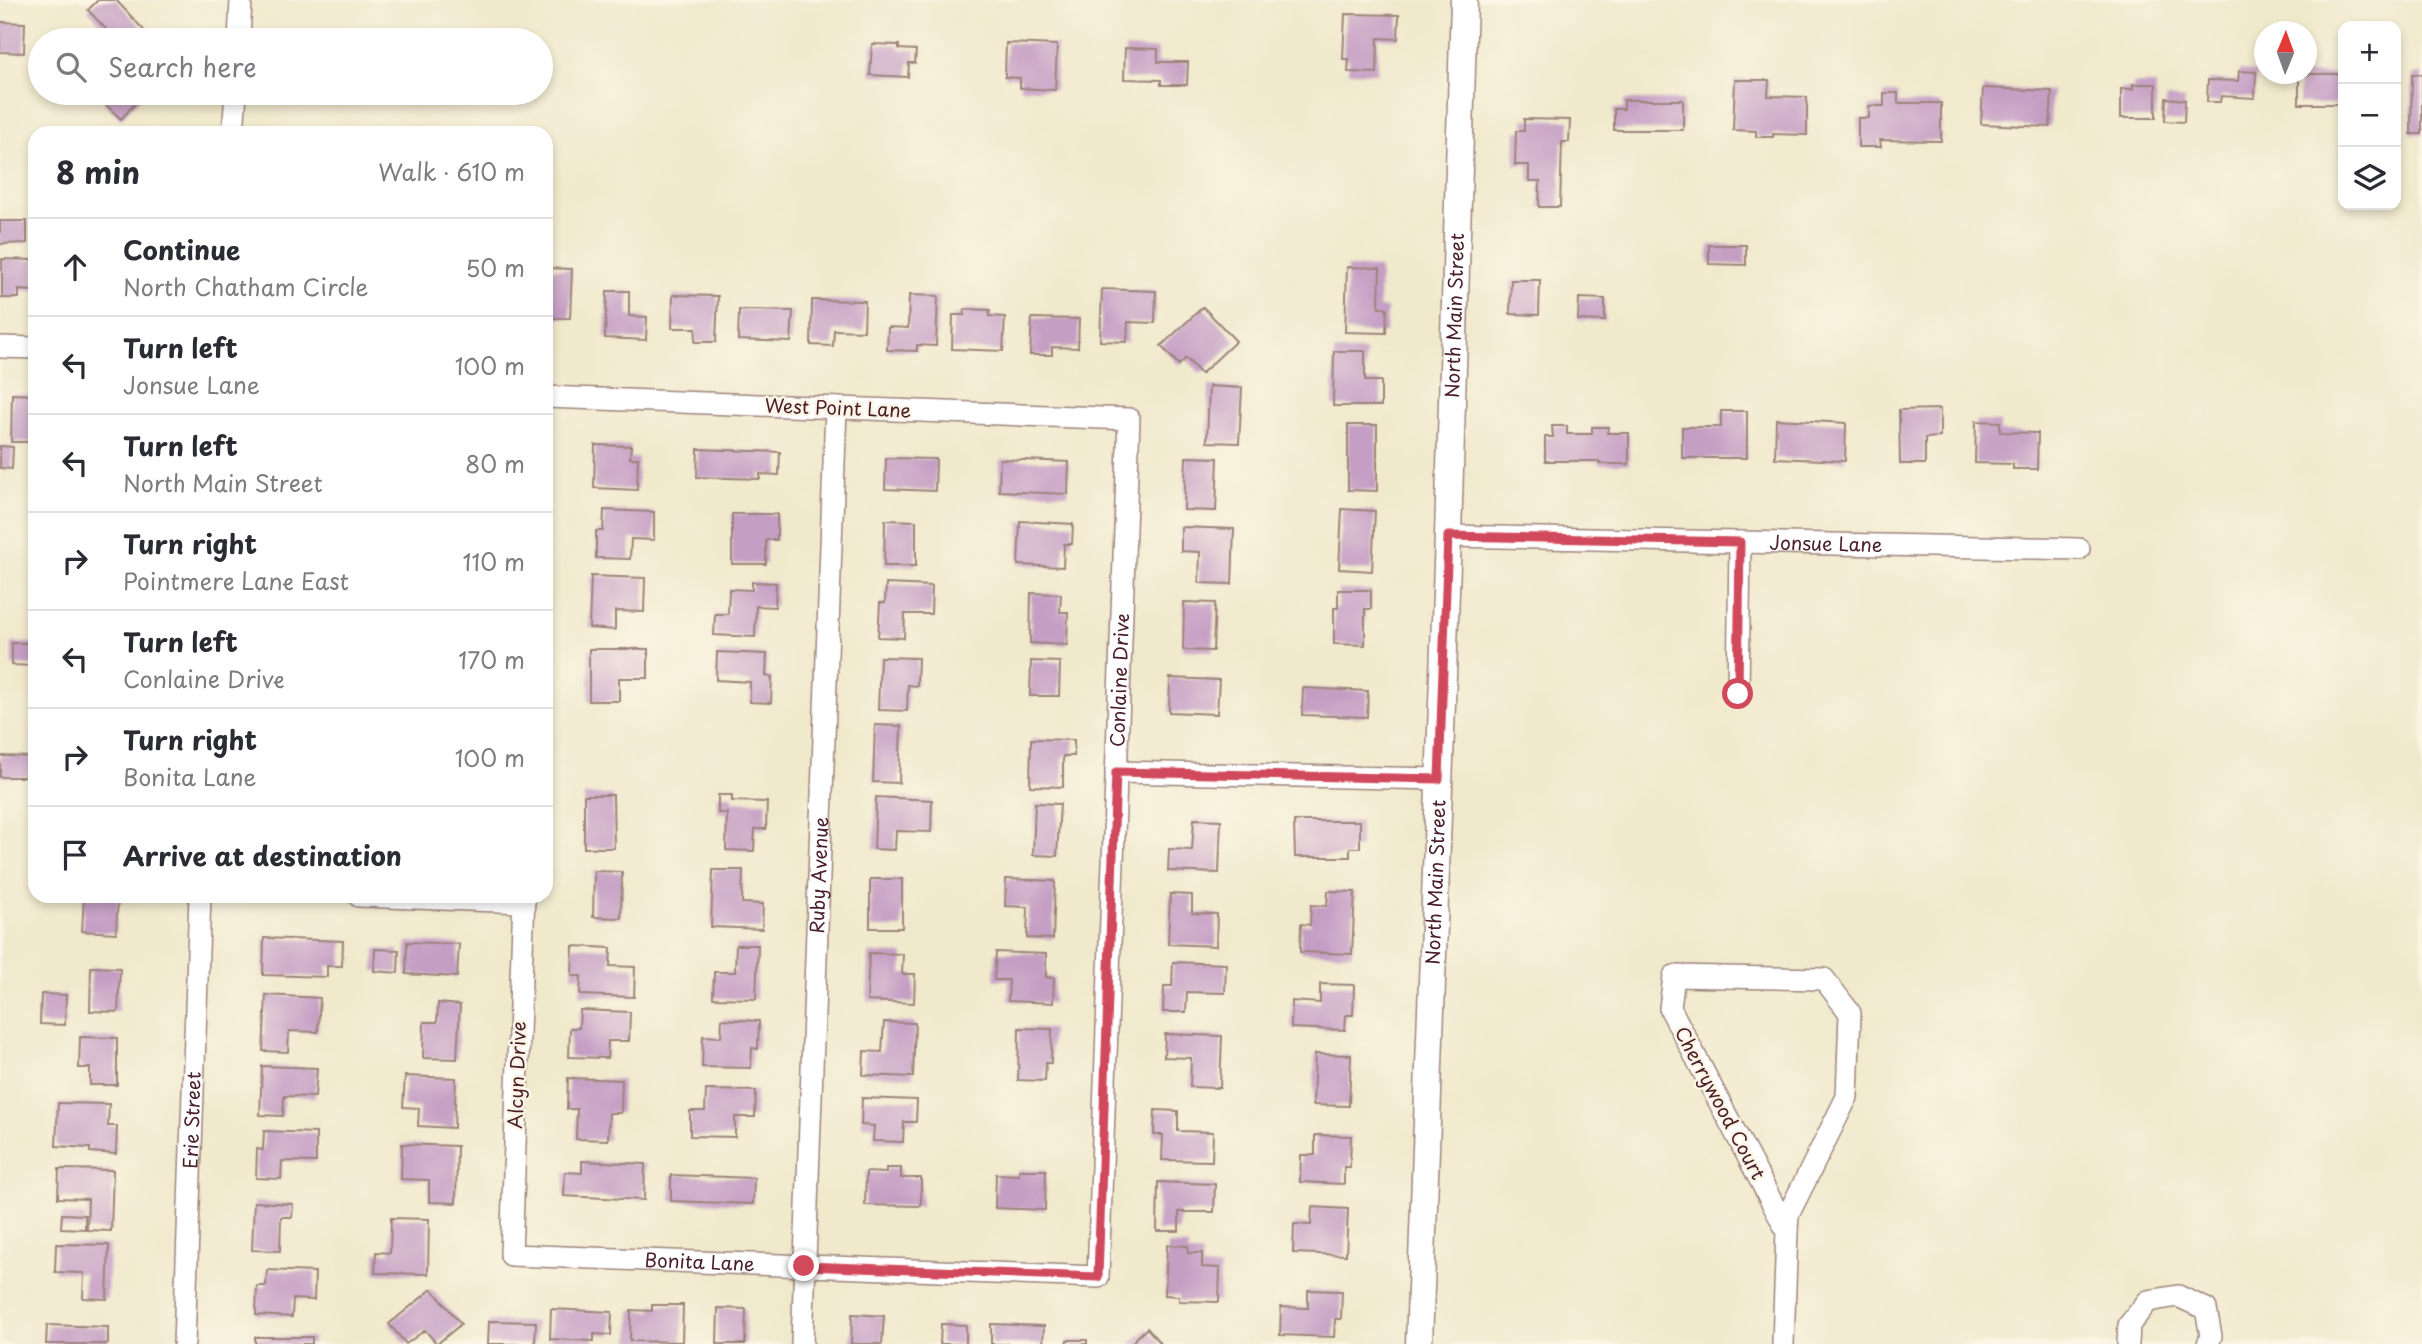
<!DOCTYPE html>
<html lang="en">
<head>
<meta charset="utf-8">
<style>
  body { margin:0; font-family:"Playpen Sans",sans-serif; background:#f7f7f7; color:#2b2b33 }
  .controls { position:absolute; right:21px; top:21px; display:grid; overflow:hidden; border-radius:14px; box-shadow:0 4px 10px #0003 }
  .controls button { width:63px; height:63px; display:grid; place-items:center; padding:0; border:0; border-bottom:2px solid #e1e1e2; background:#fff; color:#2b2b33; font:35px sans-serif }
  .compass { position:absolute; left:2254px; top:21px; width:63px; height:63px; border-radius:50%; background:#fff; box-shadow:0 4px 10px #0003; rotate:1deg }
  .stop { position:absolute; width:21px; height:21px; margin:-16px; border:5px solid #d1495b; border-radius:50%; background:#fff }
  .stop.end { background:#d1495b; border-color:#fff; box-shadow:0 2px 7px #0008 }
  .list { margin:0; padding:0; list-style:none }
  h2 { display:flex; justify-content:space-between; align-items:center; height:91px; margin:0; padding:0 28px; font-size:30px }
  h2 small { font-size:23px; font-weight:400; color:#7c7c81 }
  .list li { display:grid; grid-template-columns:46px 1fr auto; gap:21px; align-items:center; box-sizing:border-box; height:98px; padding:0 28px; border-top:2px solid #e1e1e2 }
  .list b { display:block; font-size:26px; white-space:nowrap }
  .list p { margin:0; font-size:23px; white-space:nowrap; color:#7c7c81 }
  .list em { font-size:23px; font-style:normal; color:#7c7c81 }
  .icon { flex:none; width:38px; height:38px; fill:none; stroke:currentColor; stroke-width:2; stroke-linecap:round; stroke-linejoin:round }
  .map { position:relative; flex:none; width:2422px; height:1344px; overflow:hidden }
  .search { position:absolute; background:#fff; box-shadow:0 4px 10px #0003; left:28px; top:28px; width:525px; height:77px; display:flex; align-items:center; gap:18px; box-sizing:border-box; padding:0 24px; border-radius:38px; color:#7c7c81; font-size:26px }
  .panel { position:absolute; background:#fff; box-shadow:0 4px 10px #0003; left:28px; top:126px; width:525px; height:777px; border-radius:21px }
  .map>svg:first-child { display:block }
</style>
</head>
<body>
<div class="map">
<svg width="2422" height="1344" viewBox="0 0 2422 1344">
  <rect width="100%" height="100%" fill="#fcf5e5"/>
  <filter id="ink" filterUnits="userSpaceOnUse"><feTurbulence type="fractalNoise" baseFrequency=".0143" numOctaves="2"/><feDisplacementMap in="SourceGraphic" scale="14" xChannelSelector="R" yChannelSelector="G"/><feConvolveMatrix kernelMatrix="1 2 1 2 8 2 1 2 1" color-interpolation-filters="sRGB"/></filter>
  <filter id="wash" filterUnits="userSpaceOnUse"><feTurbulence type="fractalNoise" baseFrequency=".00686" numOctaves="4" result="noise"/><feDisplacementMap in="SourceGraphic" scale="28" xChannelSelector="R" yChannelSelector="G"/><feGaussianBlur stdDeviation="1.57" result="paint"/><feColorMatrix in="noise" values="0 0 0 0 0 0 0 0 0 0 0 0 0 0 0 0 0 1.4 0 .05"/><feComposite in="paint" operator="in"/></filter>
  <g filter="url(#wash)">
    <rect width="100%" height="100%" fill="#f0e9cc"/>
    <g id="blocks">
      <path fill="#c59ec4" d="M98,0H116L153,40H116L88,10Z
        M1345,14L1399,15L1398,39L1378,38L1377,73L1348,72L1349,59H1343Z
        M0,22L25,23L24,53L0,52Z
        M1006,43L1057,45L1055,90L1020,88V78L1005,77Z
        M872,44L899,45V49L916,50L915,63H909L908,77L870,75Z
        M1125,48L1158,49V62H1188L1187,85H1161V80L1124,79Z
        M2239,71L2256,72L2255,98L2221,96L2220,102H2207L2208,80L2238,81Z
        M2299,74H2343V127H2340L2341,104H2299Z
        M2412,74H2422V134H2411Z
        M1735,80H1769L1768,96L1807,97V135L1773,134V137H1756V131L1733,130Z
        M2133,84H2156V118H2121V89H2133Z
        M1983,88L2052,91L2050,127L1981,124Z
        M112,93H145L121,119L103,102Z
        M1884,93H1898V103H1941V141L1880,140L1881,147H1858V118H1869V106H1884Z
        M2166,98L2185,100L2184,122L2165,121Z
        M1624,100H1683V130H1614V109H1624Z
        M1524,119L1570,120L1569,142H1562L1560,207H1539L1540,181H1529V165H1515L1516,131H1524Z
        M2340,149H2343V179H2340Z
        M0,221H27V243L0,244Z
        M1709,245H1746V265L1709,264Z
        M2,259L35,260V291L19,290V298H2Z
        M1347,267L1380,268L1379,307L1387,308L1386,333L1345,332Z
        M546,268L572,269L570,318H546Z
        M1511,280H1540L1539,315L1510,314Z
        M1102,289L1156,291L1155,323L1128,322L1127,342L1100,341Z
        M607,291H629V316L647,317L646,340L605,338Z
        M673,295L718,296L716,342H695L696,328H672Z
        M909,295L938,296L936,346L917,345V351L887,350L888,327L908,328Z
        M1579,298L1605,299V321L1578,320Z
        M812,300L865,301L864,331L834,330L833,346L811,345Z
        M1203,307L1236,341L1201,374L1186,358L1179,365L1161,346Z
        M965,309L990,310L989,316L1005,317L1003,351L952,349L953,315H964Z
        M739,310L793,311L791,342L738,340Z
        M1032,318L1079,319L1078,348L1052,347V355H1030Z
        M1334,351H1365V381H1381V406H1333Z
        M1209,386L1242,388L1239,443L1207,442Z
        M12,394L35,395V442H11Z
        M1940,409V437L1925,438V464H1900L1899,410Z
        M1721,411H1747V458H1682V427H1721Z
        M1776,419L1846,423L1845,461L1775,458Z
        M1976,421L2000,422V432L2038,433L2037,469H2013V464L1975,463Z
        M1348,425H1377V491L1348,490Z
        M1552,426H1567V434H1592V427H1608L1607,433H1629V464H1599V461H1545V437H1553Z
        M595,445L631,446L630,458H638L637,490L594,488Z
        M0,446L13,447L12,469L0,468Z
        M698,449L780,452L779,475L760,474V479L697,477Z
        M1186,457L1218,458L1216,511L1184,510Z
        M886,458L936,459L935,491L885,489Z
        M1000,459L1069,462L1068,494L999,491Z
        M1342,509L1375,511L1372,571L1339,569Z
        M604,510L654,512V540L631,539L630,559L596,558V531H603Z
        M732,514H777V540H766V564H732Z
        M885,520L916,521V566H884Z
        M1020,521L1073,524L1072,544H1064L1063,567L1018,565Z
        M1181,527L1234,529L1232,584L1199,583L1200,552L1181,551Z
        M591,576L645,578L644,612L615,611V630L589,628Z
        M752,582L776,583L775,607L756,606L755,637L714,635L715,614H728L729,589L752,590Z
        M886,584L932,586L931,614H905L904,638L878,637L880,603H885Z
        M1338,590H1371V609H1365V645L1334,644V608H1338Z
        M1031,593L1061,594L1060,612H1068L1067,645L1030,643Z
        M1184,602L1215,603L1213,651L1183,650Z
        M12,643H35V666L12,665Z
        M589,649H648V678H619V701H589Z
        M717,652L767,654L766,676L772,677L771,703L750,702V682L716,680Z
        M880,657L918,658L917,686L908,685L907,711L878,710Z
        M1031,661L1060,662L1059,696H1030Z
        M1170,678L1219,680L1217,714L1169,712Z
        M1303,688L1368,691L1367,717L1302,715Z
        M875,725L901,726L899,783L873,782Z
        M1031,739L1074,740V756H1063V787L1030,786Z
        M0,756L35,757V777H0Z
        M584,795H613L614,848H584Z
        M718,795H732V801L767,802L766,829H755L754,851L726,850L727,813H718Z
        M876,797L932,800L931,832L896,831L895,850L874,849Z
        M1035,803L1060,804L1057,856L1033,855Z
        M1194,819L1221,820L1219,873L1168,871L1169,849L1192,850Z
        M1294,821H1360V848H1350V857H1295Z
        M713,870H743L742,903L763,904L762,929L711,927Z
        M594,871L622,872L621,918L593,917Z
        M870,879H902V928H870Z
        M1006,879L1055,881L1053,939L1027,938L1028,907L1005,906Z
        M1328,891L1355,892L1352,954L1300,952L1301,924L1310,925L1311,905L1327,906Z
        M1170,894L1192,895V913L1217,914L1216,946L1168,944Z
        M84,896H118L116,933L82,931Z
        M264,938L343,941L342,966H327V977L263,975Z
        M407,942L459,944L457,977L406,974Z
        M736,945H758L756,999L713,998L714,972H735Z
        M573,946L611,948L610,966L635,967L634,997L580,995L581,976H572Z
        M375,949L399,950L398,973L374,971Z
        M996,952L1046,954V977L1054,978L1053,1003L1008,1001L1009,980H994Z
        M869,953L903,954L902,974H915L914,1003L867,1001Z
        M1173,962L1226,964L1225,993L1187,992L1186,1012H1163L1164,986H1172Z
        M91,967L120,968L118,1012L90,1011Z
        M1320,984L1354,985L1353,1015H1346L1345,1030L1291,1028L1292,1001L1320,1003Z
        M41,994L66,995L65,1025L40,1024Z
        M266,995L320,998L318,1032L289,1031L288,1052L263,1051Z
        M438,1003L460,1005L457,1059L423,1058L424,1022H437Z
        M580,1010L630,1012L629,1041H608L607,1058L569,1057L570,1028H579Z
        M722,1019L759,1021L758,1049L752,1048L751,1068L702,1067L703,1036L721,1037Z
        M884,1022L915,1023L913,1077L863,1075L864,1051L882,1052Z
        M1019,1028L1052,1029L1051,1063H1046L1045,1081L1018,1080Z
        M1165,1034L1222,1036L1220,1088L1190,1087L1191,1058L1164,1057Z
        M80,1037L117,1038V1085H90V1068H79Z
        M1315,1054L1351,1055L1349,1106L1313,1105Z
        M262,1066L317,1068L315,1097L284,1096L283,1116L260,1115Z
        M405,1076L456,1078L454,1128L418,1126L419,1108L403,1107Z
        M568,1078L622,1080L621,1113H609L608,1140L576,1139L577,1109H567Z
        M706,1090L756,1091L755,1117H735V1137L690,1136V1111H705Z
        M862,1098L917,1100L916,1122H904L903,1142L873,1141L874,1126L861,1125Z
        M58,1103L109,1104L108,1126H117L116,1154L90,1152V1148L56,1146Z
        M1155,1110L1178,1111V1131L1213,1132L1212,1161L1162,1160L1163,1135H1154Z
        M264,1131L316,1133V1162L282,1161L281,1179L256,1178L257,1149L263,1150Z
        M1315,1135L1351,1136L1350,1167H1344V1184L1300,1182L1301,1155H1315Z
        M402,1144L457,1146L456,1203L429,1202V1180L401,1179Z
        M582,1161L645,1164L644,1200L564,1196L565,1172L582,1173Z
        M886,1168H901V1178H921V1206L865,1205L866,1172L886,1173Z
        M59,1169L113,1170L111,1231L87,1230L88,1199L58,1198Z
        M1019,1170H1046L1045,1210L995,1208L996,1174L1019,1175Z
        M671,1175L754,1178L753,1204L671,1201Z
        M1158,1182L1215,1184L1214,1212H1179V1231H1157Z
        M254,1202L293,1204L292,1217H281L280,1251L252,1250Z
        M1312,1207L1348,1209L1346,1255L1293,1253L1294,1224L1311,1225Z
        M62,1214L85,1215V1229L61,1228Z
        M391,1218L429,1219L428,1274L375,1273L376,1252L390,1253Z
        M56,1244L109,1245L107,1299L83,1298L84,1273L55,1272Z
        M1167,1245L1188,1246V1253H1202V1267L1220,1268L1219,1302L1179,1301V1296L1165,1295Z
        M267,1270L315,1272L314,1300L293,1299L292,1317L256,1315L257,1286H266Z
        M432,1289L461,1324L437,1344L425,1330L406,1344L389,1324Z
        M1308,1290L1342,1291L1341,1319H1335L1334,1337L1280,1335L1281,1307L1308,1308Z
        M652,1305H683L682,1342L630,1341L631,1310L652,1311Z
        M718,1308L746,1309L745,1344H717Z
        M551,1309L612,1312L611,1335L594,1334V1341L550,1339Z
        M852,1314L884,1316L882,1344H851Z
        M489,1321L536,1322L535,1344H488Z
        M941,1324L966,1325V1344H940Z
        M991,1324L1044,1326L1043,1344H991Z
        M47,1325L108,1327V1344H46Z
        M1147,1328L1161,1344H1130Z
        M255,1337H312V1344H255Z
        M1067,1340H1087V1344H1066Z"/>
    </g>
  </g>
  <g filter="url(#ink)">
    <use href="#blocks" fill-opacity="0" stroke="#9d847c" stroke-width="2"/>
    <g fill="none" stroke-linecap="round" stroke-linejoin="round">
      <g stroke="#9d847c" stroke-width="24">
        <g id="minor">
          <path d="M239,40L241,0"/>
          <path d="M233,133L236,93"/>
          <path d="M0,347L35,348"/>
          <path id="s1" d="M1448,536L2079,549"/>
          <path d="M1738,694L1740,542"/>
          <path d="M1116,772L1439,779"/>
          <path d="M359,896L524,902"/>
          <path id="s2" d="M524,896L511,1255L1098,1277L1129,419L546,397"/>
          <path d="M1674,976L1824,979L1850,1013L1847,1097L1788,1215L1787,1231L1670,1008Z"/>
          <path id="s3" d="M184,1344L200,896"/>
          <path id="s4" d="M802,1344L836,408"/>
          <path d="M1783,1344L1787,1231"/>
          <path d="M2128,1344L2129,1325L2148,1301L2178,1296L2206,1309L2211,1336L2208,1344"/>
        </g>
      </g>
      <g stroke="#9d847c" stroke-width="29">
        <g id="major">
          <path id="s5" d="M1419,1344L1448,536L1464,0"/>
        </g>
      </g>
      <use href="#minor" stroke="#fff" stroke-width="21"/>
      <use href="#major" stroke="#fff" stroke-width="26"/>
    </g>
  </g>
  <g fill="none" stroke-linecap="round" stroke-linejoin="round" filter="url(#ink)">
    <path stroke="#d1495b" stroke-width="9" d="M804,1266L1098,1277L1116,772L1439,779L1448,536L1740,542L1738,694"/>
  </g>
  <g text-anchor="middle" stroke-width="5" stroke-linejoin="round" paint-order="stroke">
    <g font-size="19" fill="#4a1f2b" stroke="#fcf5e5">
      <text dy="7" stroke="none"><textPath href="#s5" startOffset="1029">North Main Street</textPath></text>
      <text transform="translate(838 408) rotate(2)" y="7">West Point Lane</text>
      <text dy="7" stroke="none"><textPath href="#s1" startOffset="378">Jonsue Lane</textPath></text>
      <text dy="7" stroke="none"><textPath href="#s2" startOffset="1544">Conlaine Drive</textPath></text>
      <text dy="7" stroke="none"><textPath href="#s4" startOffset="469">Ruby Avenue</textPath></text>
      <text dy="7" stroke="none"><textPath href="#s5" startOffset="462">North Main Street</textPath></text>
      <text transform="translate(517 1075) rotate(-88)" y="7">Alcyn Drive</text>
      <text transform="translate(1720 1103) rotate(62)" y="7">Cherrywood Court</text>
      <text dy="7" stroke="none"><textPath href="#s3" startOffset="224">Erie Street</textPath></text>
      <text dy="7" stroke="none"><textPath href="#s2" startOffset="548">Bonita Lane</textPath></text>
    </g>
  </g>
</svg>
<div class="controls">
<button>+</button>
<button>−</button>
<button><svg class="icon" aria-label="layers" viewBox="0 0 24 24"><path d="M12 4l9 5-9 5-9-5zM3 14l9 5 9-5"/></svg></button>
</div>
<svg class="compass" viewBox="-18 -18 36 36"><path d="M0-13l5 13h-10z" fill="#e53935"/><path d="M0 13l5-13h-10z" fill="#7c7c81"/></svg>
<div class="stop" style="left:1738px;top:694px"></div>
<div class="stop end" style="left:804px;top:1266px"></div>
<div class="search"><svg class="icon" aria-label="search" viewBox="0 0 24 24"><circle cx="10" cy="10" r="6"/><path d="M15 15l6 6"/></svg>Search here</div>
<section class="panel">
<h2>8 min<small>Walk · 610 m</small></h2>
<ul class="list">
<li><svg class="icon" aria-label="ahead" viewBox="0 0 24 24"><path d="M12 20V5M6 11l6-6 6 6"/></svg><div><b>Continue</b><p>North Chatham Circle</p></div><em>50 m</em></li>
<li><svg class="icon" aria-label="left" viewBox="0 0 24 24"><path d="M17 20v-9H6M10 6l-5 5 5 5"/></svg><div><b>Turn left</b><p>Jonsue Lane</p></div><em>100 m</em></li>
<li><svg class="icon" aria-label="left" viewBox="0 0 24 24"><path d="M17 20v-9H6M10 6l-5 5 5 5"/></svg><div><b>Turn left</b><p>North Main Street</p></div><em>80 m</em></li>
<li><svg class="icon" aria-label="right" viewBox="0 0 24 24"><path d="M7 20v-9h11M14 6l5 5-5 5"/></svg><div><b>Turn right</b><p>Pointmere Lane East</p></div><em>110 m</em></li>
<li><svg class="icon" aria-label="left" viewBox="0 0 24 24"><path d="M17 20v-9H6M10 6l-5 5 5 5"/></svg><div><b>Turn left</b><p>Conlaine Drive</p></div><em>170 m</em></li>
<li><svg class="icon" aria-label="right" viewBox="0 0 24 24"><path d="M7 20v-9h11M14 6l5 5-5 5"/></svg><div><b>Turn right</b><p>Bonita Lane</p></div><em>100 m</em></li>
<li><svg class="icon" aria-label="arrive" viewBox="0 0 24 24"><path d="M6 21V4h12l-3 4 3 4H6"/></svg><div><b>Arrive at destination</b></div></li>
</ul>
</section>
</div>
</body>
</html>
